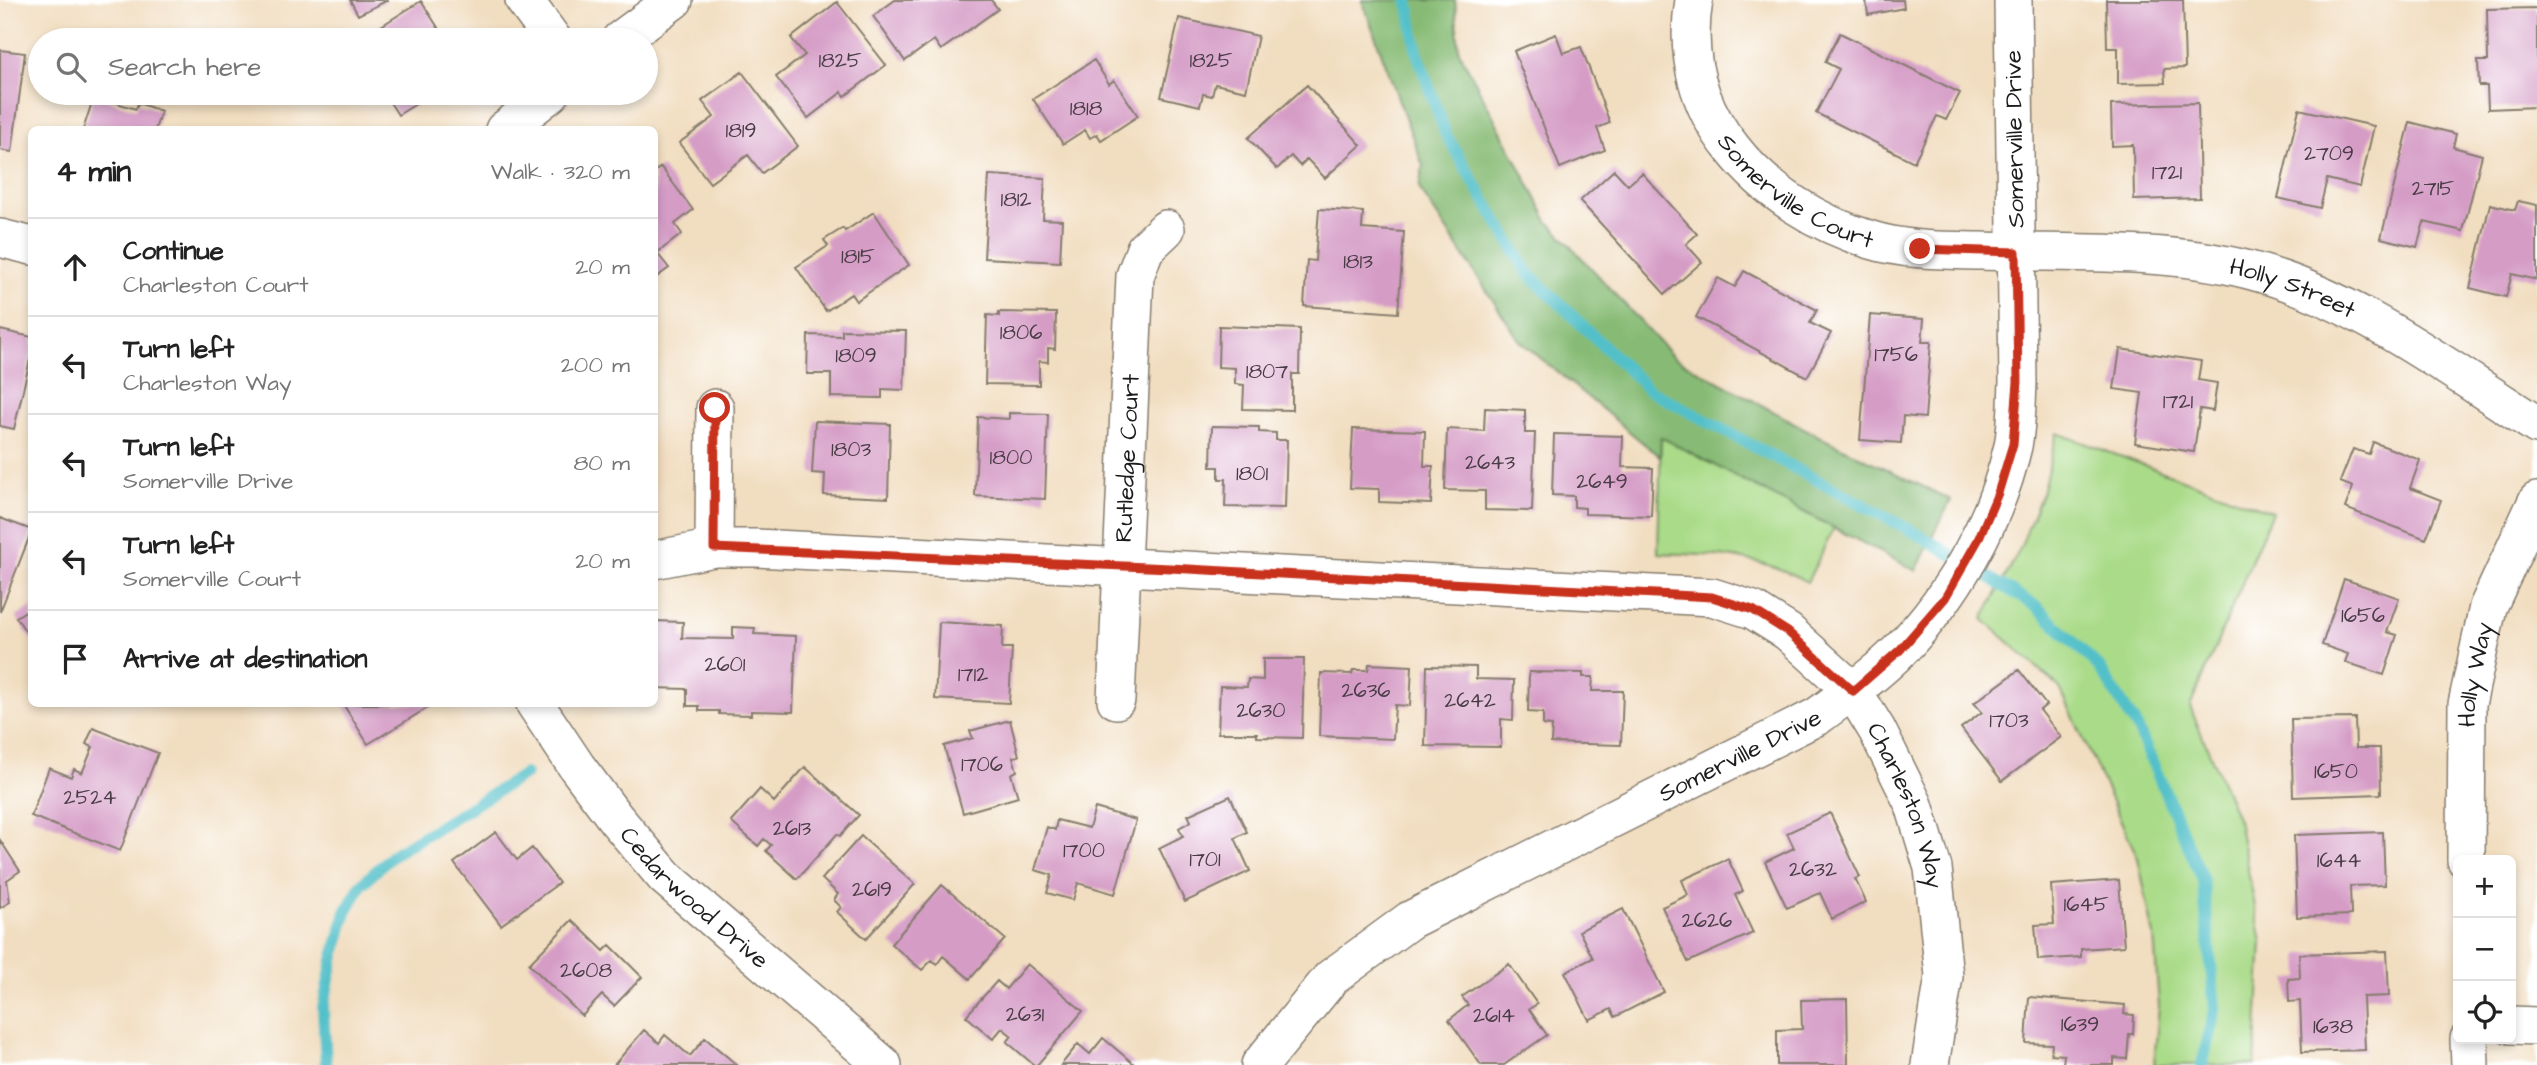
<!DOCTYPE html>
<html lang="en">
<head>
<meta charset="utf-8">
<style>
  body { margin:0; font-family:"Architects Daughter",sans-serif; background:#f2f2f2; color:#222 }
  .controls { position:absolute; right:21px; bottom:21px; display:grid; overflow:hidden; border-radius:10px; box-shadow:0 4px 10px #0003 }
  .controls button { width:63px; height:63px; display:grid; place-items:center; padding:0; border:0; border-bottom:2px solid #e0e0e0; background:#fff; color:#222; font:35px sans-serif }
  .stop { position:absolute; width:21px; height:21px; margin:-16px; border:5px solid #c8321e; border-radius:50%; background:#fff }
  .stop.end { background:#c8321e; border-color:#fff; box-shadow:0 2px 7px #0008 }
  .list { margin:0; padding:0; list-style:none }
  h2 { display:flex; justify-content:space-between; align-items:center; height:91px; margin:0; padding:0 28px; font-size:30px }
  h2 small { font-size:23px; font-weight:400; color:#767676 }
  .list li { display:grid; grid-template-columns:46px 1fr auto; gap:21px; align-items:center; box-sizing:border-box; height:98px; padding:0 28px; border-top:2px solid #e0e0e0 }
  .list b { display:block; font-size:26px; white-space:nowrap }
  .list p { margin:0; font-size:23px; white-space:nowrap; color:#767676 }
  .list em { font-size:23px; font-style:normal; color:#767676 }
  .icon { flex:none; width:38px; height:38px; fill:none; stroke:currentColor; stroke-width:2; stroke-linecap:round; stroke-linejoin:round }
  .map { position:relative; flex:none; width:2537px; height:1065px; overflow:hidden }
  .search { position:absolute; background:#fff; box-shadow:0 4px 10px #0003; left:28px; top:28px; width:630px; height:77px; display:flex; align-items:center; gap:18px; box-sizing:border-box; padding:0 24px; border-radius:38px; color:#767676; font-size:26px }
  .panel { position:absolute; background:#fff; box-shadow:0 4px 10px #0003; left:28px; top:126px; width:630px; height:581px; border-radius:10px }
  .map>svg:first-child { display:block }
</style>
</head>
<body>
<div class="map">
<svg width="2537" height="1065" viewBox="0 0 2537 1065">
  <rect width="100%" height="100%" fill="#fff"/>
  <filter id="ink" filterUnits="userSpaceOnUse"><feTurbulence type="fractalNoise" baseFrequency=".0143" numOctaves="2"/><feDisplacementMap in="SourceGraphic" scale="14" xChannelSelector="R" yChannelSelector="G"/><feConvolveMatrix kernelMatrix="1 2 1 2 8 2 1 2 1" color-interpolation-filters="sRGB"/></filter>
  <filter id="wash" filterUnits="userSpaceOnUse"><feTurbulence type="fractalNoise" baseFrequency=".00686" numOctaves="4" result="noise"/><feDisplacementMap in="SourceGraphic" scale="28" xChannelSelector="R" yChannelSelector="G"/><feGaussianBlur stdDeviation="1.57" result="paint"/><feColorMatrix in="noise" values="0 0 0 0 0 0 0 0 0 0 0 0 0 0 0 0 0 1.4 0 .05"/><feComposite in="paint" operator="in"/></filter>
  <g filter="url(#wash)">
    <rect width="100%" height="100%" fill="#f1ddbf"/>
    <path fill="#aadb89" stroke="#637c52" stroke-width="2" d="M2057,433L2272,512L2190,707L2238,820L2262,942L2255,1065H2154L2159,1006L2154,936L2138,858L2060,688L1983,619L2019,551L2042,493Z
      M1661,437L1834,528L1807,582C1756,553 1715,556 1658,553Z"/>
    <path fill="#87bb75" stroke="#526c48" stroke-width="2" d="M1362,0H1455L1459,51L1548,221L1673,357L1824,439L1951,500L1916,571L1661,437L1660,457L1520,341L1419,188L1423,166Z"/>
    <g fill="none" stroke-linecap="round" stroke-linejoin="round">
      <path stroke="#52c0c9" stroke-width="12" d="M1408,0L1417,53L1446,135L1528,273L1649,390L1921,536L2037,607L2099,667L2138,729L2203,880L2215,1010L2202,1065
        M326,1065L323,1008L333,960L346,912L361,885L394,854L525,774"/>
    </g>
    <g id="blocks">
      <path fill="#d59cc6" d="M350,0H388L358,15Z
        M895,0H991L998,9L941,50L934,40L905,61L873,16Z
        M1866,0H1903L1904,8L1868,15Z
        M2106,0H2183L2185,68L2164,69L2165,83L2118,84V48H2107Z
        M421,1L446,40H368L365,36Z
        M837,2L886,65L845,96L842,92L808,118L776,77L805,55L791,38Z
        M2537,8V107L2488,109L2487,86H2479L2478,61H2488L2487,9Z
        M1179,18L1258,36L1246,91L1215,84L1212,96L1203,94L1200,106L1161,97Z
        M1840,33L1960,93L1946,120L1937,116L1914,162L1816,113L1839,69L1825,62Z
        M1556,34L1563,53L1581,47L1610,123L1597,128L1605,150L1560,168L1514,51Z
        M0,50L25,53L12,152L0,150Z
        M1094,60L1109,84L1114,80L1138,116L1101,140L1097,134L1090,138L1085,130L1063,144L1033,99Z
        M742,72L798,146L762,173L748,155L710,183L679,143L714,117L702,101Z
        M1307,85L1361,145L1325,178L1307,159L1300,166L1291,156L1277,169L1248,138Z
        M384,93H434L398,115Z
        M94,96L136,109L138,103L161,111L155,130H83Z
        M2198,103L2200,198L2134,200L2133,145L2112,146L2111,105Z
        M2299,109L2374,126L2360,187L2327,179L2320,208L2278,198Z
        M2410,122L2456,134L2453,147L2482,155L2463,231L2424,222L2417,247L2381,238Z
        M661,167L693,210L675,224L682,234L657,253L669,268L654,279V172Z
        M1614,170L1628,185L1642,173L1697,234L1686,244L1702,262L1665,294L1580,201Z
        M989,175L1045,178L1043,219L1062,220L1060,262L984,258Z
        M2518,201L2537,205V280L2512,274L2506,297L2470,288L2490,204L2515,210Z
        M1319,209L1363,212L1362,229L1404,232L1398,313L1304,306L1307,260L1315,261Z
        M874,212L909,265L856,301L851,294L826,311L796,267L828,246L824,240L843,228L845,231Z
        M1744,271L1817,310L1810,323L1831,333L1807,377L1696,317L1718,278L1735,287Z
        M999,312L1056,313L1055,349L1048,348V362L1039,361V385L985,384L987,315L999,316Z
        M1870,315L1924,319L1922,342H1931L1925,418L1903,416L1901,443L1860,440Z
        M1219,326L1300,329L1299,374H1292V410L1243,409L1244,385L1235,384V368L1218,367Z
        M0,330L32,337V351L14,429L0,426Z
        M842,330L906,331L904,390L882,389V398L831,397V374H807L808,335L842,336Z
        M2120,349L2201,361L2198,380L2217,383L2213,411L2200,409L2194,452L2135,443L2142,393L2114,389Z
        M1485,408L1525,410V433H1535L1532,511L1485,510V491L1445,490L1447,429L1484,431Z
        M1009,413L1048,414L1045,499L975,496L978,417L1009,419Z
        M815,421L890,424L888,498L824,495L825,474L812,473Z
        M1212,426L1259,427V432L1276,433V440H1287L1285,508L1225,507L1226,479H1219V467H1211Z
        M1353,429L1425,431L1424,466H1433L1431,504L1379,502V489L1350,488Z
        M1554,434L1623,436L1622,467L1653,468L1651,516L1585,514V508L1574,507V496L1552,495Z
        M2373,442L2420,460L2410,488L2441,500L2426,539L2345,508L2353,487L2340,482L2353,449L2369,454Z
        M0,518L32,530L0,612Z
        M2344,579L2399,598L2387,632L2397,635L2384,675L2345,662L2348,654L2322,645Z
        M32,607V641L16,617Z
        M654,621L683,622L682,638L733,639V627L755,628L754,634L796,636L793,712L751,711V715L719,714V711H699V706H687V689L654,688Z
        M939,622L1003,626L1002,648H1012L1009,703L935,699Z
        M1263,659H1304L1302,738L1257,737V733H1218L1220,686L1247,687L1248,679L1263,680Z
        M1369,664L1412,666L1410,706L1395,705L1393,739L1319,736L1321,673L1352,674L1353,670H1368Z
        M1427,666L1476,667V679L1514,680L1513,720L1501,719V747L1425,746Z
        M2019,670L2046,705L2040,710L2061,737L2002,781L1961,728L1982,712L1974,703Z
        M1529,672L1583,673V677H1593L1592,691H1623L1621,745L1551,743L1552,726L1543,725V713L1528,712Z
        M343,704H434L368,744Z
        M2355,718L2356,748H2380L2381,794L2293,797L2291,719Z
        M1010,720L1019,756L1013,757L1017,771L1011,774L1018,797L963,813L944,746L973,738L970,731Z
        M93,728L158,753L120,851L31,816L49,768L71,777L74,769L82,773L93,747L86,744Z
        M805,767L859,815L840,836L837,834L797,879L766,851L771,845L764,839L758,846L731,822L760,789L774,802Z
        M1230,796L1247,832L1235,838L1250,871L1185,902L1159,848L1183,836L1179,828L1191,821L1188,815Z
        M1095,808L1136,820L1115,894L1078,883L1073,900L1047,893L1052,875L1035,870L1047,827L1055,830L1057,820L1089,828Z
        M1830,813L1860,877L1855,879L1866,902L1832,919L1820,893L1787,908L1765,862L1794,848L1787,833Z
        M496,832L517,860L532,848L559,883L501,925L454,863Z
        M2383,832L2385,885L2350,886L2351,915L2297,917L2294,835Z
        M861,836L915,884L866,939L837,912L841,907L834,900L838,894L822,879Z
        M0,840L20,871L7,880L10,902L0,908Z
        M1728,859L1743,891L1735,895L1753,933L1688,962L1662,907L1688,895L1682,880Z
        M2119,880L2124,946L2081,949V957L2038,960L2035,925L2054,924L2051,885Z
        M942,885L1005,939L970,979L943,956L937,964L932,960L922,970L891,944Z
        M1623,909L1664,992L1615,1017L1611,1009L1589,1020L1565,972L1593,958L1579,931Z
        M572,920L604,951L610,945L642,977L614,1006L602,995L582,1016L529,964Z
        M2387,951L2389,996L2363,997L2365,1050L2302,1052L2300,1001L2289,1002L2288,979L2300,978L2299,954Z
        M1027,964L1083,1011L1037,1065H1034L1007,1042L1012,1036L1002,1028L993,1039L966,1016L997,981L1006,989Z
        M1509,964L1537,1004L1529,1009L1547,1035L1504,1065H1481L1449,1020L1468,1005L1462,997Z
        M2029,997L2125,1005L2124,1014L2134,1015L2133,1034H2129L2127,1059L2114,1058V1065H2063L2064,1055L2051,1054L2052,1044L2026,1043Z
        M1847,999L1848,1065H1777V1030L1802,1029L1801,1000Z
        M644,1030L659,1043L665,1035L690,1056L705,1038L737,1065H614Z
        M1103,1038L1135,1065H1061L1078,1044L1090,1054Z"/>
    </g>
  </g>
  <g filter="url(#ink)">
    <use href="#blocks" fill-opacity="0" stroke="#867c6e" stroke-width="2"/>
    <g fill="none" stroke-linecap="round" stroke-linejoin="round">
      <g stroke="#867c6e" stroke-width="40">
        <g id="street">
          <path d="M524,0L553,40"/>
          <path id="s1" d="M1694,0C1685,54 1697,105 1732,148C1766,192 1818,224 1871,240C1906,251 1945,250 1981,251C2070,254 2162,248 2249,270C2354,297 2447,368 2537,425"/>
          <path d="M620,40L674,0"/>
          <path d="M504,130L551,93"/>
          <path d="M0,238L32,246"/>
          <path d="M714,548L715,408"/>
          <path id="s2" d="M654,560L714,548H756L1712,597L1753,610L1788,632L1853,691L1877,730L1914,805L1933,868L1944,976L1930,1065"/>
          <path id="s3" d="M1116,700L1135,276L1145,249L1166,229"/>
          <path id="s4" d="M535,704L577,767L616,819L665,877L883,1065"/>
          <path id="s5" d="M2466,860L2467,704L2488,607L2537,501"/>
          <path d="M2511,1025L2537,1026"/>
          <path d="M2469,1039L2470,1065"/>
          <path id="s6" d="M1260,1065L1331,978L1410,920L1818,716C1846,695 1877,674 1901,649C1954,594 1996,521 2013,446C2017,425 2017,403 2018,382L2013,0"/>
        </g>
      </g>
      <use href="#street" stroke="#fff" stroke-width="37"/>
    </g>
  </g>
  <g fill="none" stroke-linecap="round" stroke-linejoin="round" filter="url(#ink)">
    <path stroke="#c8321e" stroke-width="9" d="M715,408L714,548L1170,568L1712,597L1753,610L1788,632L1853,691L1900,650L1945,598L1978,540L1998,493L2013,444L2018,382L2016,252L1920,249"/>
  </g>
  <g text-anchor="middle" stroke-width="6" stroke-linejoin="round" paint-order="stroke">
    <g font-size="21" fill="#4a3c46">
      <text x="840" y="67">1825</text>
      <text x="1211" y="67">1825</text>
      <text x="1086" y="115">1818</text>
      <text x="741" y="137">1819</text>
      <text x="2329" y="160">2709</text>
      <text x="2167" y="179">1721</text>
      <text x="2433" y="195">2715</text>
      <text x="1016" y="206">1812</text>
      <text x="858" y="263">1815</text>
      <text x="1358" y="268">1813</text>
      <text x="1021" y="339">1806</text>
      <text x="1896" y="361">1756</text>
      <text x="856" y="362">1809</text>
      <text x="1267" y="378">1807</text>
      <text x="2178" y="408">1721</text>
      <text x="851" y="456">1803</text>
      <text x="1011" y="464">1800</text>
      <text x="1490" y="469">2643</text>
      <text x="1252" y="480">1801</text>
      <text x="1602" y="488">2649</text>
      <text x="2363" y="622">1656</text>
      <text x="725" y="671">2601</text>
      <text x="973" y="681">1712</text>
      <text x="1366" y="697">2636</text>
      <text x="1470" y="707">2642</text>
      <text x="1261" y="717">2630</text>
      <text x="2009" y="727">1703</text>
      <text x="982" y="771">1706</text>
      <text x="2336" y="778">1650</text>
      <text x="90" y="804">2524</text>
      <text x="792" y="835">2613</text>
      <text x="1084" y="857">1700</text>
      <text x="1205" y="866">1701</text>
      <text x="2339" y="867">1644</text>
      <text x="1813" y="876">2632</text>
      <text x="872" y="896">2619</text>
      <text x="2086" y="911">1645</text>
      <text x="1707" y="927">2626</text>
      <text x="586" y="977">2608</text>
      <text x="1025" y="1021">2631</text>
      <text x="1494" y="1022">2614</text>
      <text x="2080" y="1031">1639</text>
      <text x="2333" y="1033">1638</text>
    </g>
    <g font-size="24" fill="#1c1c1c" stroke="#fff">
      <text transform="translate(2014 139) rotate(-91)" y="8">Somerville Drive</text>
      <text dy="8" stroke="none"><textPath href="#s1" startOffset="236">Somerville Court</textPath></text>
      <text dy="8" stroke="none"><textPath href="#s1" startOffset="754">Holly Street</textPath></text>
      <text dy="8" stroke="none"><textPath href="#s3" startOffset="242">Rutledge Court</textPath></text>
      <text dy="8" stroke="none"><textPath href="#s5" startOffset="186">Holly Way</textPath></text>
      <text dy="8" stroke="none"><textPath href="#s6" startOffset="579">Somerville Drive</textPath></text>
      <text dy="8" stroke="none"><textPath href="#s2" startOffset="1360">Charleston Way</textPath></text>
      <text dy="8" stroke="none"><textPath href="#s4" startOffset="252">Cedarwood Drive</textPath></text>
    </g>
  </g>
</svg>
<div class="controls">
<button>+</button>
<button>−</button>
<button><svg class="icon" aria-label="locate" viewBox="0 0 24 24"><circle cx="12" cy="12" r="6"/><path d="M12 2v4M12 18v4M2 12h4M18 12h4"/></svg></button>
</div>
<div class="stop" style="left:715px;top:408px"></div>
<div class="stop end" style="left:1920px;top:249px"></div>
<div class="search"><svg class="icon" aria-label="search" viewBox="0 0 24 24"><circle cx="10" cy="10" r="6"/><path d="M15 15l6 6"/></svg>Search here</div>
<section class="panel">
<h2>4 min<small>Walk · 320 m</small></h2>
<ul class="list">
<li><svg class="icon" aria-label="ahead" viewBox="0 0 24 24"><path d="M12 20V5M6 11l6-6 6 6"/></svg><div><b>Continue</b><p>Charleston Court</p></div><em>20 m</em></li>
<li><svg class="icon" aria-label="left" viewBox="0 0 24 24"><path d="M17 20v-9H6M10 6l-5 5 5 5"/></svg><div><b>Turn left</b><p>Charleston Way</p></div><em>200 m</em></li>
<li><svg class="icon" aria-label="left" viewBox="0 0 24 24"><path d="M17 20v-9H6M10 6l-5 5 5 5"/></svg><div><b>Turn left</b><p>Somerville Drive</p></div><em>80 m</em></li>
<li><svg class="icon" aria-label="left" viewBox="0 0 24 24"><path d="M17 20v-9H6M10 6l-5 5 5 5"/></svg><div><b>Turn left</b><p>Somerville Court</p></div><em>20 m</em></li>
<li><svg class="icon" aria-label="arrive" viewBox="0 0 24 24"><path d="M6 21V4h12l-3 4 3 4H6"/></svg><div><b>Arrive at destination</b></div></li>
</ul>
</section>
</div>
</body>
</html>
